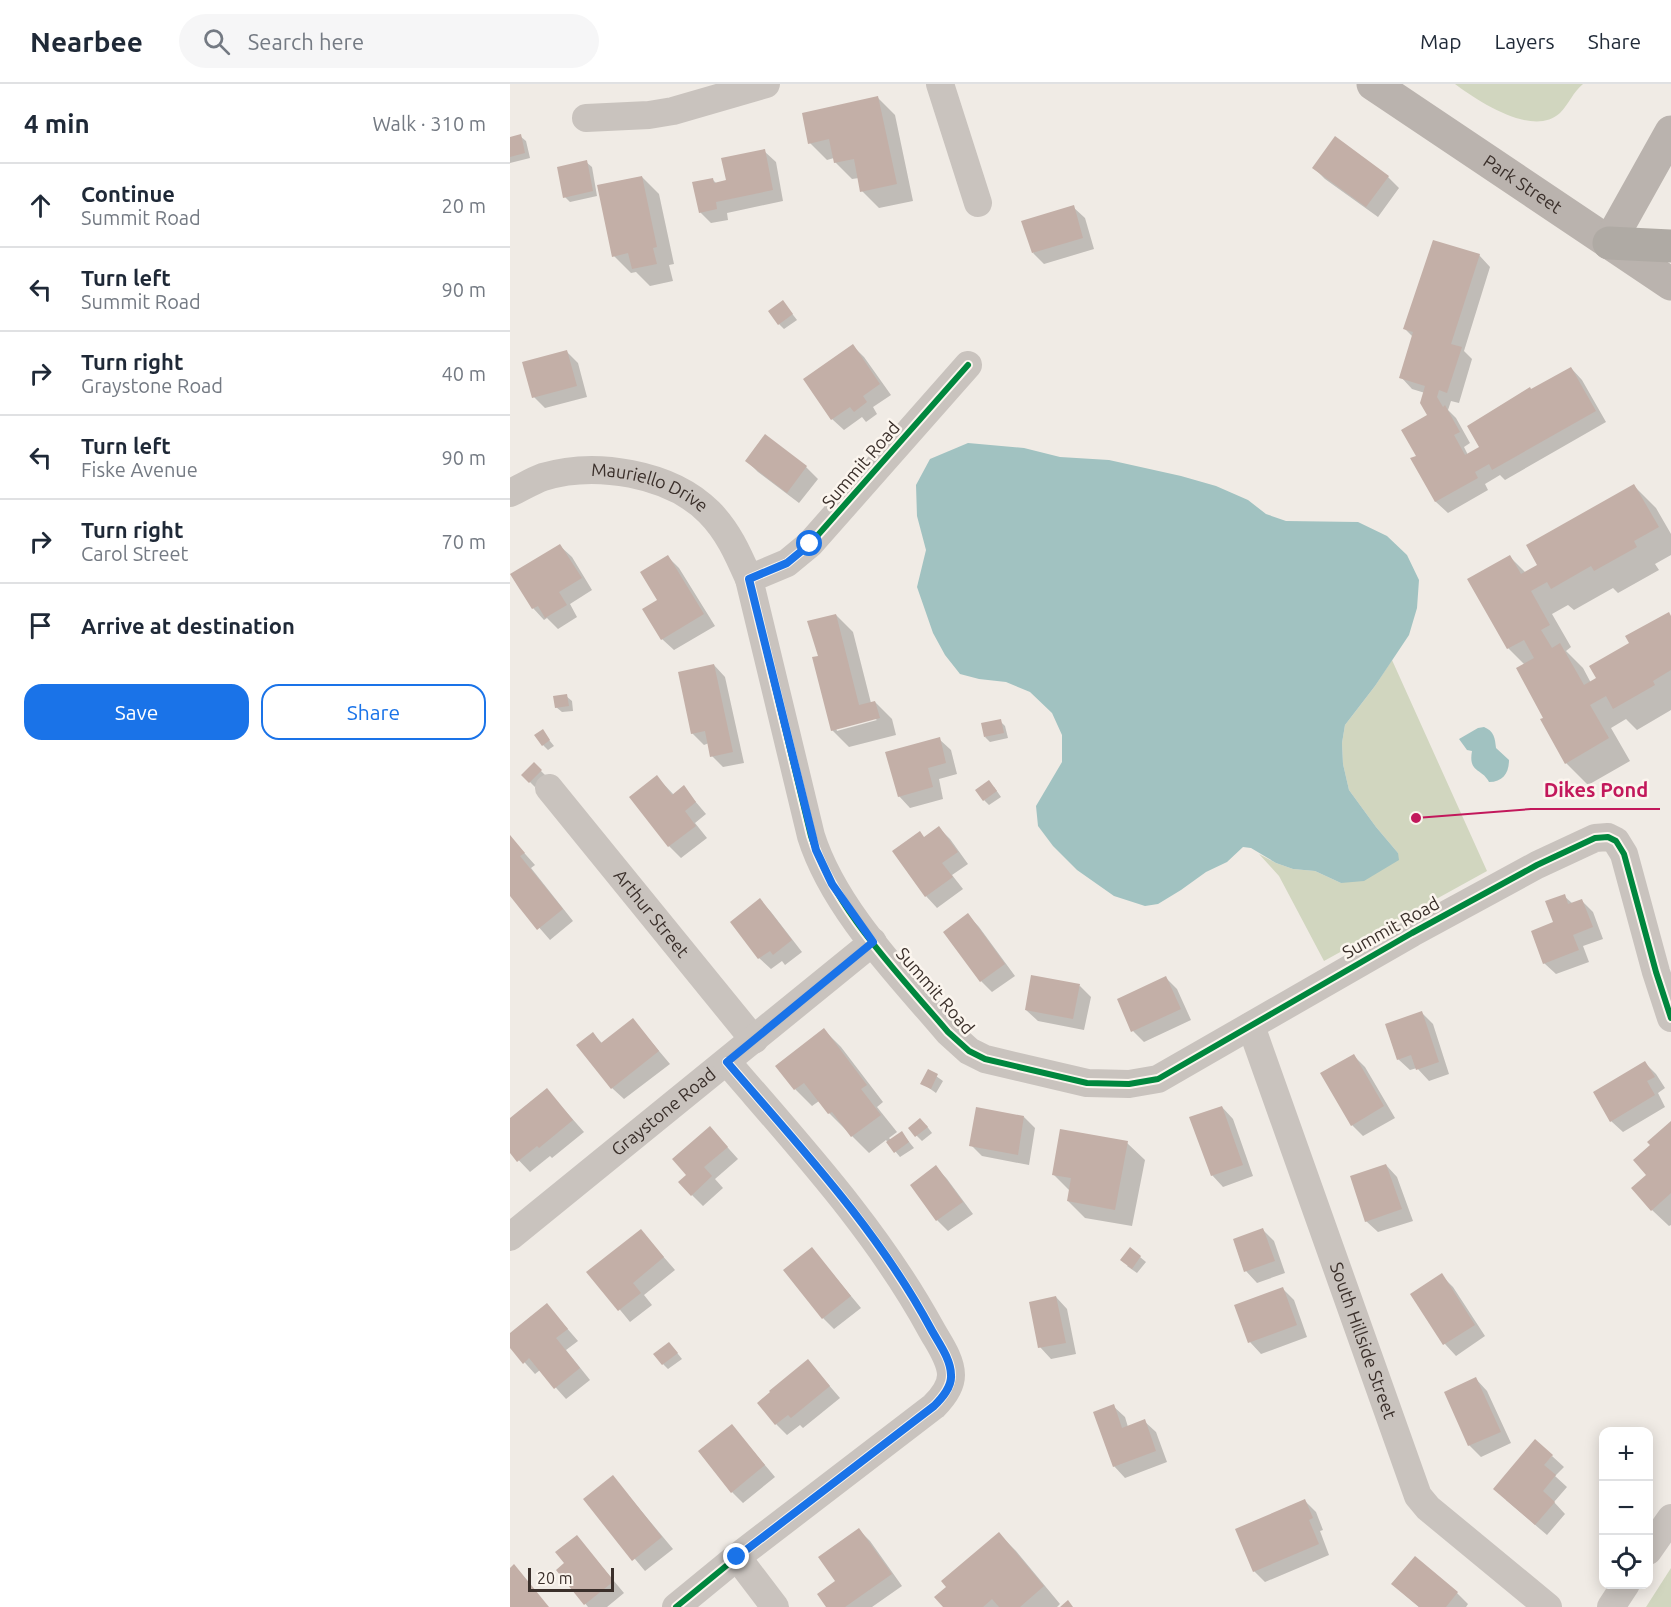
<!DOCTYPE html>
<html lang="en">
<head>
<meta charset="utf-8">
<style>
  body { margin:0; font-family:Ubuntu,sans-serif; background:#f6f6f7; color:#1f2937 }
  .controls { position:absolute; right:18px; bottom:18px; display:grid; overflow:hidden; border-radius:12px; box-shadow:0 3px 15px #0003 }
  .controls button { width:54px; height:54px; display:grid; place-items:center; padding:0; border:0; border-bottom:2px solid #e0e1e3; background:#fff; color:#1f2937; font:30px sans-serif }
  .scale { position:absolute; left:18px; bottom:15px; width:86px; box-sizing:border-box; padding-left:6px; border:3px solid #3b302b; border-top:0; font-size:16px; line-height:21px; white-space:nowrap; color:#3b302b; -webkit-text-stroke:4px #fbf5ee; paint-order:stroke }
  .stop { position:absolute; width:18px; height:18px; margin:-14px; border:4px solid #1a73e8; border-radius:50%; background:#fff }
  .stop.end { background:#1a73e8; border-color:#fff; box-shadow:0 2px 6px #0008 }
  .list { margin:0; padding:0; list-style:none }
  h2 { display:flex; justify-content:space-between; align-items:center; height:78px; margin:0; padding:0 24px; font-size:26px }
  h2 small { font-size:20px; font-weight:400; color:#747a83 }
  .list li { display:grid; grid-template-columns:39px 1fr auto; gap:18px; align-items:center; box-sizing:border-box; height:84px; padding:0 24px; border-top:2px solid #e0e1e3 }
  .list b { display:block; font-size:22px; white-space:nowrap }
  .list p { margin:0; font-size:20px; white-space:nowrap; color:#747a83 }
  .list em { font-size:20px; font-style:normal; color:#747a83 }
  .actions { display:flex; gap:12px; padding:18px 24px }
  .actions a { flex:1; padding:14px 0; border:2px solid #1a73e8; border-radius:18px; text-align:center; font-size:21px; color:#1a73e8 }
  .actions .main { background:#1a73e8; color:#fff }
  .icon { flex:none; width:33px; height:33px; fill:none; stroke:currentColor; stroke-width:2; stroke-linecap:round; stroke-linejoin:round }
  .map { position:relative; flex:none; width:1161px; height:1523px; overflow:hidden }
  header { display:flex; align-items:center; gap:36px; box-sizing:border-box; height:84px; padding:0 30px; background:#fff; border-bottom:2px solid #e0e1e3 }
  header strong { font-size:28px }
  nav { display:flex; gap:33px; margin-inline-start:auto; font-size:21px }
  .search { width:420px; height:54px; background:#f6f6f7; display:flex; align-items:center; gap:15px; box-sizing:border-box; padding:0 21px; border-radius:33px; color:#747a83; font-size:22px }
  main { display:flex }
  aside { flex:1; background:#fff }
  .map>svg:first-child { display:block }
</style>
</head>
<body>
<header>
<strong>Nearbee</strong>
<div class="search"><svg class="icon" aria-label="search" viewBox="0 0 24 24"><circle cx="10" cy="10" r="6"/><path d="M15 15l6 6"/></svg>Search here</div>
<nav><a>Map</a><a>Layers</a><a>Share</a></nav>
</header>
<main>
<aside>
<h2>4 min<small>Walk · 310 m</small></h2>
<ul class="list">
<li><svg class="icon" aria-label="ahead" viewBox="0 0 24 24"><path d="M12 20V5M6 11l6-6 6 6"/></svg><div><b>Continue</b><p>Summit Road</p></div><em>20 m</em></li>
<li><svg class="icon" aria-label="left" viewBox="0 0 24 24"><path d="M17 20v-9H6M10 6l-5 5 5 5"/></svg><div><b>Turn left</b><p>Summit Road</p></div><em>90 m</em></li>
<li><svg class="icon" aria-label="right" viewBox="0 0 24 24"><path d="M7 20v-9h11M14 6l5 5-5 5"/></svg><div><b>Turn right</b><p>Graystone Road</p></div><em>40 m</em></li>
<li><svg class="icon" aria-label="left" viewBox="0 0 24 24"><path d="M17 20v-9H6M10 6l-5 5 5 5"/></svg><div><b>Turn left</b><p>Fiske Avenue</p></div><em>90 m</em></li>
<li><svg class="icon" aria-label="right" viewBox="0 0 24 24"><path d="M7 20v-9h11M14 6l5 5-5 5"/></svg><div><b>Turn right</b><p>Carol Street</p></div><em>70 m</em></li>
<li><svg class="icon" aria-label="arrive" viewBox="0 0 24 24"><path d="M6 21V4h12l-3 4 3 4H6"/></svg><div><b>Arrive at destination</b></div></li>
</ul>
<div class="actions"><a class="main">Save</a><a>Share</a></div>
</aside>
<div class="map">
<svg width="1161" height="1523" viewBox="0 0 1161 1523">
  <rect width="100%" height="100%" fill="#f0ebe5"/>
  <path fill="#d1d6bf" d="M945,0H1073C1063,8 1059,20 1050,29C1023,54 968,17 945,0Z
    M882,576L977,787L814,877L769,792L749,770L766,779L783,785L805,787L831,799L888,769L866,743L839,706L833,680L832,659L835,641L865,602Z
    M1161,1484V1523H1136Z"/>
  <path fill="#a1c2c1" d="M458,359L514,364L550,373L599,376L671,392L706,402L738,416L756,430L776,437L848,438L877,452L897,471L909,496L907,524L899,551L865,602L835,641L832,659L833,680L839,706L866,743L888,769L889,776L854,797L831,799L805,787L783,785L766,779L741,764L733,763L717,778L696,788L671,806L648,820L635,822L604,812L567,786L543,762L528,742L526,722L552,678V651L542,629L520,608L496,598L469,595L450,590L435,571L423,549L407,503L416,466L407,432L406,401L420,375Z
    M974,643C984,647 985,654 986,664L999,676C999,689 993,698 979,698C972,684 958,689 962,667L957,666L949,655L968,644Z"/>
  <path fill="#0003" fill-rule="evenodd" d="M368,14L385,31L403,117L369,124L352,107L349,94L342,95L325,78L324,74L317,76L300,59Z
    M10,52L16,57L20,74L0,79V54Z
    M254,67L266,78L273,117L217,129L218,136L201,139L190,128L202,95L207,100L217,97Z
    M76,78L82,83L87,112L60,118L55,113Z
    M804,84L878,93L889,104L868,133L815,95Z
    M132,93L149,110L164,180L159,181L163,197L140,202L126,188L121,189L104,172Z
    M563,123L575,134L584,165L534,180L523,169Z
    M969,171L980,183L954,267L962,275L949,319L941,317L938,326L946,334L960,359L954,363L958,371L971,363L1022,307L1061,284L1072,296L1096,338L995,396L990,391L975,400L978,406L938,429L926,418L902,375L908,372L919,332L915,309L902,305L891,293L903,253L895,245Z
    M273,218L287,236L274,245L269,240Z
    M343,262L354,273L381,311L363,323L367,330L356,338L352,333L334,346L322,335Z
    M57,268L68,279L77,313L35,324L24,313Z
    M255,352L296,383L308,395L289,419L248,388L237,377Z
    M1124,402L1146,424L1161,450V471L1145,480L1149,486L1108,509L1103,504L1064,526L1058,521L1042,530L1061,563L1056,567L1073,584L1081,599L1088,595L1121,560L1161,533V626L1127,646L1116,635L1101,644L1120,677L1078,701L1056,679L1035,634L1015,581L998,564L1000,473L1016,489L1029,482Z
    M50,462L62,473L82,506L60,520L67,533L48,545L37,534L34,536L23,524Z
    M158,473L169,484L205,542L164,566L152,555L149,516Z
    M326,531L343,548L361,619L365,618L382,635L386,651L339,663L322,646L309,573ZM364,634L367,636L327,647L326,644Z
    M204,581L215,593L234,679L213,683L202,672L199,659L194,661L182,649Z
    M56,612L62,617L63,627L52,628L46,623Z
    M490,637L495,642L498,654L480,658L475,653Z
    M32,647L44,662L38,666L33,661Z
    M429,655L441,666L447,690L429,695L433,715L400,724L389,712Z
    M24,680L36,692L25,703L13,691Z
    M147,693L164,711L174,704L196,730L185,739L197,754L171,774L159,762L121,713Z
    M484,703L491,713L479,721L474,716Z
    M429,744L440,755L458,780L442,791L453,805L427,824L416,812L384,767L415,754Z
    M0,753L25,781L21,784L63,837L40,856L0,810Z
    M1054,812L1063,820L1072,817L1083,828L1093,855L1073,862L1079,878L1046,890L1034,879Z
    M250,816L261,828L292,868L275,881L272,877L261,885L249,874Z
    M458,831L469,843L505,892L482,908L471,897Z
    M656,894L667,905L681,936L634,958L623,947Z
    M570,902L581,913L574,946L528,937L516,926Z
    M912,929L923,940L939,990L919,997L907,984L900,986L888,975Z
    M123,936L160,980L114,1015L102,1004L83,950L93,960Z
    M314,946L331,963L373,1018L367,1023L387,1048L379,1054L381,1056L392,1049L404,1064L390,1073L376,1056L359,1069L319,1029L309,1017L302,1022L285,1005Z
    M844,972L855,983L885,1034L853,1052L842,1041Z
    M1135,979L1146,990L1155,1004L1148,1009L1155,1023L1113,1048L1101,1037Z
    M419,987L433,997L426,1009L412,999Z
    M37,1006L74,1048L42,1074L40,1072L20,1088L0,1067V1036Z
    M712,1023L723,1035L743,1092L713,1103L702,1091Z
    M514,1033L525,1044L519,1081L472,1072L461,1061Z
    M1161,1039V1141L1159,1142L1142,1126L1138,1091Z
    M416,1041L422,1049L412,1057L400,1045Z
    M211,1056L228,1075L205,1095L213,1104L193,1122L182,1111L178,1091Z
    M617,1059L635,1076L622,1142L575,1134L558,1117L560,1107L544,1091Z
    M876,1081L887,1093L903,1137L868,1148L856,1137Z
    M426,1083L437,1095L463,1130L438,1147L427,1136Z
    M753,1146L764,1157L775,1189L747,1199L736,1187Z
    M131,1147L165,1186L134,1211L142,1221L120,1238L79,1188Z
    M302,1165L351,1224L324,1245L313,1234Z
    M630,1173L636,1178L627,1189L617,1182Z
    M931,1191L943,1203L975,1252L946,1272L935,1260L902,1210Z
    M773,1205L784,1216L797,1253L751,1270L740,1258Z
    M546,1213L557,1225L566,1270L541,1275L530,1263Z
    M37,1221L68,1257L56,1266L80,1296L56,1315L30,1286L25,1290L0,1262V1251Z
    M164,1265L172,1275L158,1285L153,1280Z
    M298,1277L330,1314L293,1344L290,1341L277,1351L266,1340Z
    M966,1295L977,1307L1001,1359L971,1373L959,1361L936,1309Z
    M603,1322L615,1333L618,1343L634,1337L646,1348L657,1378L615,1394L604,1382Z
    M222,1342L265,1393L233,1419L222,1408Z
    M1042,1372L1054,1383L1045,1392L1057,1403L1044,1418L1055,1430L1037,1451L996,1416Z
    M103,1393L163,1465L135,1487L75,1415Z
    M795,1417L806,1428L813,1446L810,1447L819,1471L755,1498L744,1487Z
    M349,1446L360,1457L392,1502L362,1523H318Z
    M489,1450L506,1467L550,1520L547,1523H435Z
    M67,1453L114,1509L97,1523H78L48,1486L56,1479Z
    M905,1474L947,1509L958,1520L956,1523H909L895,1511Z"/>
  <path fill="#c3afa7" d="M368,12L387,100L350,108L344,75L324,79L319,55L298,60L292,29Z
    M11,50L15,69L0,73V53Z
    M825,52L879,92L856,123L802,84Z
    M255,65L263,106L206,118L207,125L189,129L182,98L203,94L204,99L216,96L211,74Z
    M77,76L83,107L53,114L47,83Z
    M132,92L147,163L143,164L147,180L122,185L118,169L102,173L87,101Z
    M564,121L573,154L522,169L511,137Z
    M923,156L970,170L941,260L952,263L937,309L929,306L927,313L933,323L935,321L950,348L944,351L955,371L969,363L957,342L1020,303L1021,305L1061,283L1086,327L982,386L979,380L965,388L968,394L925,418L900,374L906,372L891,346L917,331L910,319L915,302L889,294L903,248L893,245Z
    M273,216L283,230L268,241L258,227Z
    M343,260L370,300L353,312L357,318L344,328L340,323L321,336L293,295Z
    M57,266L67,302L22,314L12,278Z
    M255,350L297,382L277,409L235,377Z
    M1124,400L1149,443L1124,457L1127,463L1084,487L1081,482L1041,505L1037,498L1021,507L1040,541L1031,546L1042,564L1050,559L1074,601L1086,594L1079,582L1119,559L1115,552L1159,528L1161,532V586L1143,597L1145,601L1103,625L1096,612L1080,621L1099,654L1055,680L1030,635L1033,634L1006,584L1024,574L1014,556L997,565L957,495L1000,471L1011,490L1027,481L1016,461Z
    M50,460L72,494L49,508L57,521L35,534L28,522L22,525L0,490Z
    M158,471L194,530L151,556L132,525L147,516L130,488Z
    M326,530L349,621L365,617L370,634L321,647L302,573L308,572L297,537Z
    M204,580L223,668L200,673L195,647L181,650L168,588Z
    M57,610L59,622L45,624L43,612Z
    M491,635L494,649L474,653L471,639Z
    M33,645L40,656L32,662L24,651Z
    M430,653L436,679L418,684L423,703L388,713L375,668Z
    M24,678L32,686L19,699L11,691Z
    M147,691L162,711L174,701L186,718L175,727L186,742L158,763L119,713Z
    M479,696L487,707L473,717L465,706Z
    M429,742L448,768L432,779L443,793L415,813L382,767L410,747L414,753Z
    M0,751L15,769L10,772L53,825L27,846L0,812Z
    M1055,810L1058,820L1072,815L1083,843L1063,851L1069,866L1033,880L1021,847L1043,838L1035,817Z
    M250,814L282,856L263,871L260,867L248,875L220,838Z
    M458,829L495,880L470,898L433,848Z
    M521,891L570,900L563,935L515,926Z
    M656,892L671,925L621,948L607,915Z
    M912,927L929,978L906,986L901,971L887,976L875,940Z
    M123,934L149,967L101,1005L66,961L83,948L91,959Z
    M314,944L357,1001L351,1005L371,1031L341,1053L322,1028L318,1030L294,999L284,1006L265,982Z
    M844,970L874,1022L841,1042L810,989Z
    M1135,977L1145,993L1137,997L1145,1011L1100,1038L1083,1008Z
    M418,985L428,990L421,1005L410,1000Z
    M37,1004L63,1036L29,1064L27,1062L7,1078L0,1069V1034Z
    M712,1022L733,1081L701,1092L679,1033Z
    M466,1023L514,1032L508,1071L459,1062Z
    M410,1034L418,1043L405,1053L398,1044Z
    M1161,1037V1109L1141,1127L1121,1104L1136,1091L1123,1076L1140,1061L1137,1058Z
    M200,1042L218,1063L194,1083L202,1092L181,1112L168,1098L176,1091L162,1075Z
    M550,1045L618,1057L605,1126L557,1117L561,1094L542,1091Z
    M392,1047L399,1058L384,1069L376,1058Z
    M876,1080L892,1125L855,1138L840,1092Z
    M426,1081L453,1118L426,1137L400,1101Z
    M753,1144L765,1177L734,1188L723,1155Z
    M131,1145L154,1173L123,1199L131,1209L108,1227L76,1188Z
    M302,1163L341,1212L312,1235L273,1186Z
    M620,1163L631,1172L622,1185L610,1176Z
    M932,1189L965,1241L933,1261L900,1210Z
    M773,1203L787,1241L738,1259L724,1221Z
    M546,1212L556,1259L528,1264L519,1218Z
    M37,1219L58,1245L46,1254L70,1284L44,1305L19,1274L13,1280L0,1264V1249Z
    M159,1258L168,1269L152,1281L143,1270Z
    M298,1275L320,1302L281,1334L278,1331L265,1341L247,1319L260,1308L259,1307Z
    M966,1293L991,1348L958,1362L934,1308Z
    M604,1320L612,1344L635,1335L646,1367L603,1383L583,1328Z
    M222,1340L255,1381L221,1409L188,1367Z
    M1025,1355L1043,1371L1034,1381L1046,1391L1033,1407L1045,1418L1025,1441L983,1405Z
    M103,1391L152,1453L122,1477L73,1415Z
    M795,1415L803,1434L799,1436L809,1460L743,1488L725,1445Z
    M349,1444L382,1490L335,1523H316L307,1510L325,1497L308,1473Z
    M489,1448L534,1502L510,1523H489L482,1515L473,1523H433L424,1513L436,1503L431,1497Z
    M67,1451L104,1497L74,1521L46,1486L54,1479L45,1468Z
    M905,1472L948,1508L936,1523H909L881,1500Z
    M4,1480L39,1523H0V1484Z
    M558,1516L563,1523H550Z"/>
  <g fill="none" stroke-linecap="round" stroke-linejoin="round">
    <g stroke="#c9c3be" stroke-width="28">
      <path d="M430,0L468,119"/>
      <path d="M76,34L139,31L163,27L256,0"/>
      <path d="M458,281L300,460L277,479L239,495L301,752C324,825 389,890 438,948L459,967L475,975L577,999L619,1000L648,995L902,849L1027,781L1085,754L1098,753L1106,757L1114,770L1146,888L1161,934"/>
      <path id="s1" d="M0,409C11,404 22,397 33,393C85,377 160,389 199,428C218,447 228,470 239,495"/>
      <path id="s2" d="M39,704L244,956"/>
      <path id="s3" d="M741,942L908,1412L918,1424L1038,1523"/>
      <path id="s4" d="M0,1153L363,858"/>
      <path d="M1138,1467L1161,1434"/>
      <path d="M227,1473L265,1523"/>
      <path d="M166,1523L227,1473L424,1322C432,1314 441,1303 441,1291C441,1275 428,1258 421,1245C367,1146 290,1063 217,978"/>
      <path d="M1101,1523L1116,1500"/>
    </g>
    <g stroke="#bab3ae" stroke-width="33">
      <path id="s5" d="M863,0L1161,200"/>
      <path d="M1099,159L1161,48"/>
    </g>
    <path stroke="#afaaa4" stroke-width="33" d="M1099,159L1161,162"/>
    <g stroke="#fbf5ee" stroke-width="10">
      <path id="cycleway" d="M458,281L300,460L277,479L239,495L301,752C324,825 389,890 438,948L459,967L475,975L577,999L619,1000L648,995L902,849L1027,781L1085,754L1098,753L1106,757L1114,770L1146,888L1161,934
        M166,1523L227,1473L424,1322C432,1314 441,1303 441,1291C441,1275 428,1258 421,1245C367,1146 290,1063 217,978"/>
    </g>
    <use href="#cycleway" stroke="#00873e" stroke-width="6"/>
  </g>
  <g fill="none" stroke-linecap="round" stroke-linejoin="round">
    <path stroke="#1a73e8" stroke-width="8" d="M227,1473L424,1322C432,1314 442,1303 441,1291C441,1275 428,1258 421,1245C368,1146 290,1063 217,978L363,858L322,800L306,766L239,495L277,479L300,460"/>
  </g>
  <g text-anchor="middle" stroke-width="5" stroke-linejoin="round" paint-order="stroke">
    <g font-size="18" fill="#3b302b" stroke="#fbf5ee">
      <text dy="6" stroke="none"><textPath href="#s5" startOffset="180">Park Street</textPath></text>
      <text transform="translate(351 381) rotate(-49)" y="6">Summit Road</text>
      <text dy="6" stroke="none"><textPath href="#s1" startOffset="147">Mauriello Drive</textPath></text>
      <text dy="6" stroke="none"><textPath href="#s2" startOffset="162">Arthur Street</textPath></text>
      <text transform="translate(881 844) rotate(-29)" y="6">Summit Road</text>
      <text transform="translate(425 907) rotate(49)" y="6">Summit Road</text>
      <text dy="6" stroke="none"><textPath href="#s4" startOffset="198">Graystone Road</textPath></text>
      <text dy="6" stroke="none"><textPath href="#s3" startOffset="334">South Hillside Street</textPath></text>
    </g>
  </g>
  <path fill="none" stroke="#c2185b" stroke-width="2" d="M906 734L1021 725H1150"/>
  <circle fill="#c2185b" stroke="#fbf5ee" stroke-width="2" cx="906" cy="734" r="6"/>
  <g font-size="20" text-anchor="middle" font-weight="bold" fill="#c2185b" stroke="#fbf5ee" stroke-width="5" stroke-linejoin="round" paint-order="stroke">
    <text x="1086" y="713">Dikes Pond</text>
  </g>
</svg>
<div class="controls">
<button>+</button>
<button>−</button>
<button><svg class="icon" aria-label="locate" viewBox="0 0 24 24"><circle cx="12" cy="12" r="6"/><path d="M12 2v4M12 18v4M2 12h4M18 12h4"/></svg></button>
</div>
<div class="scale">20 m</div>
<div class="stop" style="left:300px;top:460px"></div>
<div class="stop end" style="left:227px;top:1473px"></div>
</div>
</main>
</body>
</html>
